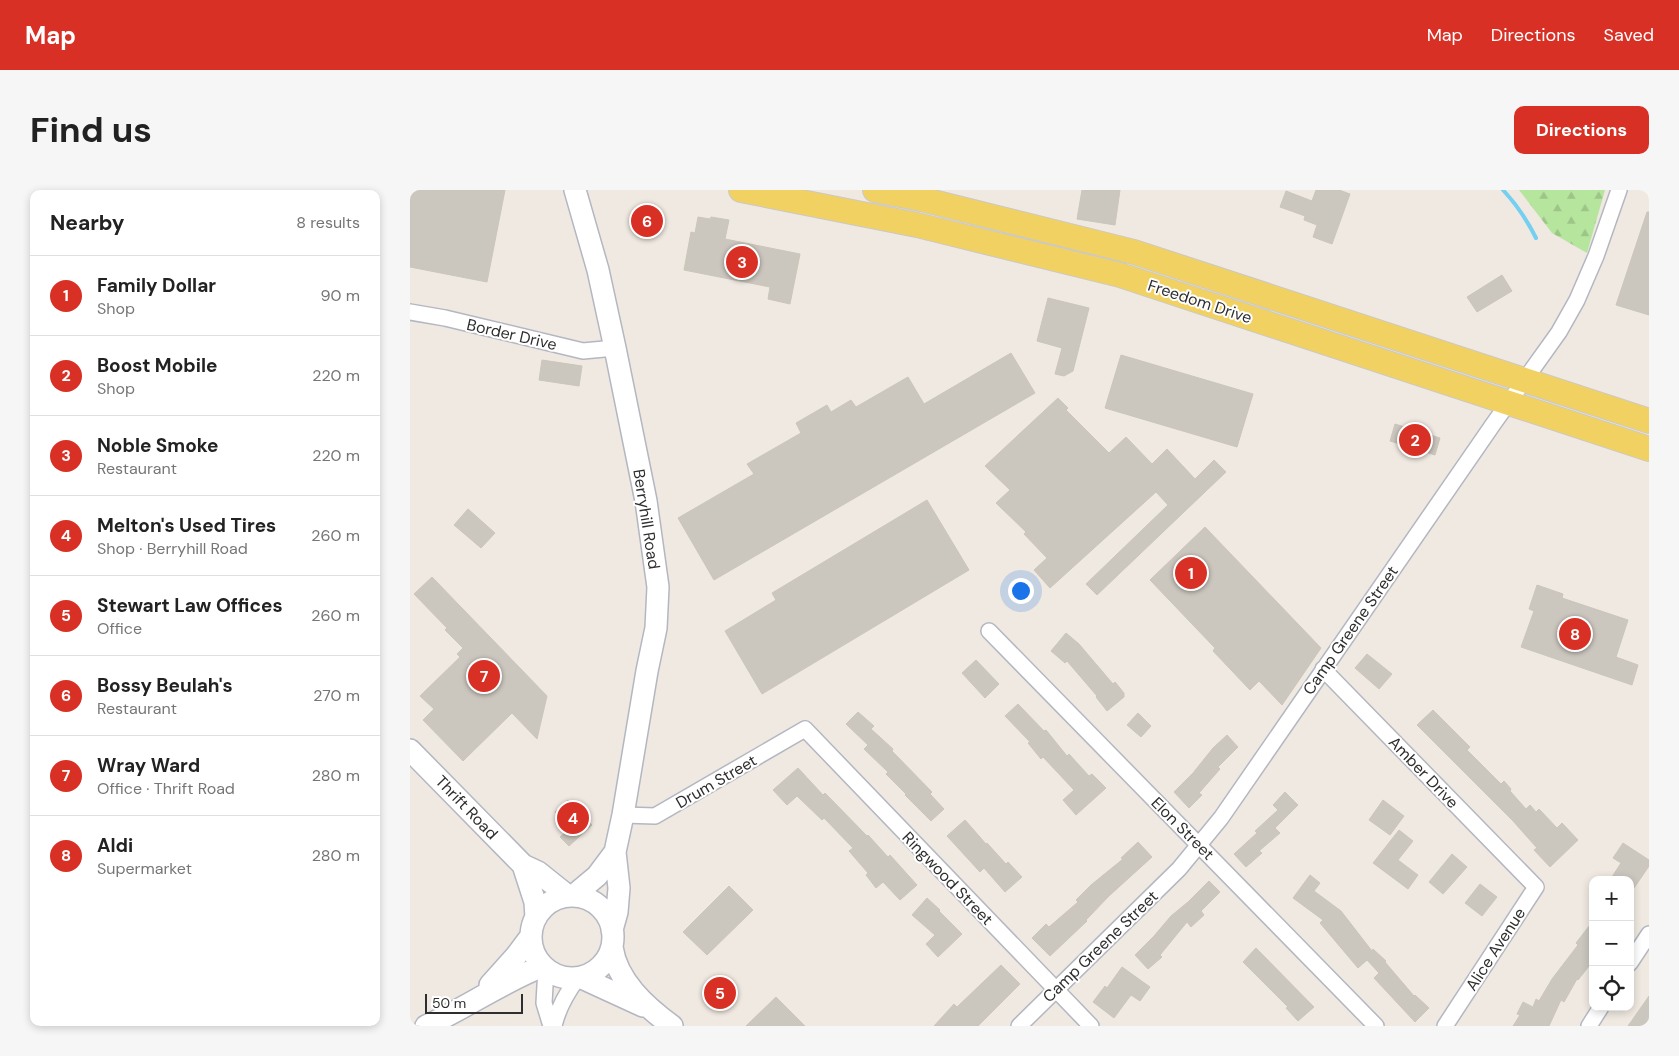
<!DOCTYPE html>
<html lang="en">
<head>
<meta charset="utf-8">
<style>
  body { margin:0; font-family:"DM Sans",sans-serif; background:#f6f6f6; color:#222 }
  .controls { position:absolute; right:15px; bottom:15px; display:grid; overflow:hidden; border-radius:10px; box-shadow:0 2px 8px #0003 }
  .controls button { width:45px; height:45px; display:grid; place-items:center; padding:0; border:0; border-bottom:1px solid #e0e0e0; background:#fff; color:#222; font:25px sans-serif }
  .scale { position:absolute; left:15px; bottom:12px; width:98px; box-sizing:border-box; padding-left:5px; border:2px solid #2e2e2e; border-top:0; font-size:14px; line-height:18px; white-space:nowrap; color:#2e2e2e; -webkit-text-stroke:4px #fff; paint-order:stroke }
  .you { position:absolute; left:610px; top:400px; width:18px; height:18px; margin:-12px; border:4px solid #fff; border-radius:50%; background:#1a73e8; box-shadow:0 0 0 8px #1a73e833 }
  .badge { display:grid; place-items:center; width:32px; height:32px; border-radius:50%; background:#d93025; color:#fff; font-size:16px; font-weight:700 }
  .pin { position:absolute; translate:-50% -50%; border:2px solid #fff; box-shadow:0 1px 5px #0006 }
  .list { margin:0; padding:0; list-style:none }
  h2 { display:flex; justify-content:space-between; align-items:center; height:65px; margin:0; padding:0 20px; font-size:21px }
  h2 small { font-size:16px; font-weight:400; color:#767676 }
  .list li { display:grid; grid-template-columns:32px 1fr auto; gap:15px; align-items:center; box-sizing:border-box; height:80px; padding:0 20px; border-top:1px solid #e0e0e0 }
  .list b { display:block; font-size:19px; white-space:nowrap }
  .list p { margin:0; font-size:16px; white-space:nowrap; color:#767676 }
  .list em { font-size:16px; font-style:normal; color:#767676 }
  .icon { flex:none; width:28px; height:28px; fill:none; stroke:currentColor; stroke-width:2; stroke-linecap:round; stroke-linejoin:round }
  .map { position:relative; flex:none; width:1239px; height:836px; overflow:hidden; border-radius:10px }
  header { display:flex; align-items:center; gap:30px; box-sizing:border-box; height:70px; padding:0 25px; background:#d93025; color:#fff }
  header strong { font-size:24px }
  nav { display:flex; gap:28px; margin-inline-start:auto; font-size:18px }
  .intro { display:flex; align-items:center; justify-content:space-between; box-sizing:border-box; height:120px; padding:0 30px }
  h1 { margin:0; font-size:35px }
  .button { padding:12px 22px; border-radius:10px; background:#d93025; color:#fff; font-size:18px; font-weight:700 }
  main { display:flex; gap:30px; padding:0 30px }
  aside { flex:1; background:#fff; border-radius:10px; box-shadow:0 2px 8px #0003 }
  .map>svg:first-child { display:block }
</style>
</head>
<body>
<header>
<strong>Map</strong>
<nav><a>Map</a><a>Directions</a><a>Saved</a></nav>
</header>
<div class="intro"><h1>Find us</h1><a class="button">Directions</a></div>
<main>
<aside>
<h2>Nearby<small>8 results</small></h2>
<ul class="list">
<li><span class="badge">1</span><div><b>Family Dollar</b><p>Shop</p></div><em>90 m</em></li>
<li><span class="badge">2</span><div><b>Boost Mobile</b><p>Shop</p></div><em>220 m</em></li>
<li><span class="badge">3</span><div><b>Noble Smoke</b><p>Restaurant</p></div><em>220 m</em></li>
<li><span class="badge">4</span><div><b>Melton's Used Tires</b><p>Shop · Berryhill Road</p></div><em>260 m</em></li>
<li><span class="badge">5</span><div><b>Stewart Law Offices</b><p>Office</p></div><em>260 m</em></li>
<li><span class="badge">6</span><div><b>Bossy Beulah's</b><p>Restaurant</p></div><em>270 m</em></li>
<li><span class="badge">7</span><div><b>Wray Ward</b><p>Office · Thrift Road</p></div><em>280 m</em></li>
<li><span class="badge">8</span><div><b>Aldi</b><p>Supermarket</p></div><em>280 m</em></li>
</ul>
</aside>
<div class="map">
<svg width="1239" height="836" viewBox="0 0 1239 836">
  <defs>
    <pattern id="forest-firs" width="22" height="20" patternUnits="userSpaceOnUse" patternTransform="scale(1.25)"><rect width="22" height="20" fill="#b6e59e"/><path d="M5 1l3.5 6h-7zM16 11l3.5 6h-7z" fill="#9dc588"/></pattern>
  </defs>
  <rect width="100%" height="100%" fill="#efe9e1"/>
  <path fill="url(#forest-firs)" d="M1109,0H1195L1177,63L1142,43Z"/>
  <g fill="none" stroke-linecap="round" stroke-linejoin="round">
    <path stroke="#75cff0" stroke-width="4" d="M1093,0C1107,15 1117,30 1126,48"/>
  </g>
  <path fill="#cbc7bf" stroke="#cbc5ba" d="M0,0H95L77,92L0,77Z
    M672,0H710L705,35L667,29Z
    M906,0H929L940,4L922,54L903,47L907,35L894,30L895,26L870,17L876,1L902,11Z
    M226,20L251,25L248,42L223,37Z
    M1237,22H1239V125L1206,115Z
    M288,27L300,29L301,27L319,30L315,49L390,64L380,114L358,109L360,97L274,80L281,42L285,43Z
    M1092,85L1102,101L1067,122L1057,107Z
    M638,108L679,118L663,181L654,186L645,184L652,158L627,151Z
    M601,163L625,203L304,390L268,328L344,284L337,274L391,243L386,233L417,215L421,222L441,210L446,217L498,187L514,214Z
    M711,165L843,204L827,257L695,218Z
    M132,170L172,176L169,196L129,190Z
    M648,208L658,218L656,220L699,263L716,247L742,274L757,259L785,289L804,270L816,282L687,405L676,394L758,315L746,302L640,398L624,380L637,368L614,344L616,342L586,313L600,300L575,276Z
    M985,234L1030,248L1025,265L980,251Z
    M517,310L559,380L352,504L315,441L366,410L362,403Z
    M58,319L85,343L71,358L44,335Z
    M795,337L911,458L872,515L849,491L840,500L803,461L805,458L740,390Z
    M22,387L137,506L127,549L102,523L53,571L13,530L24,519L10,506L50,467L47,464L53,458L35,440L37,438L4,404Z
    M1127,395L1153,404L1152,408L1218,430L1206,467L1228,475L1222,495L1111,457L1124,421L1119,419Z
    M656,443L669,454L703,494L705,492L714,503V507L697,521L686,507L687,506L657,471L655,473L641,461Z
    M957,464L982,484L969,499L945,478Z
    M566,470L589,494L575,508L552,483Z
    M608,514L634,541L636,540L657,566L659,564L679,586L682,584L696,598L666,625L653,610L664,600L633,567L631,569L618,553L620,552L595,526Z
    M1023,520L1060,557L1057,560L1091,594L1094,591L1101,599L1100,601L1116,619L1120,615L1126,622L1129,619L1147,638L1152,633L1168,650L1140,677L1124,660L1127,658L1103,631L1007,535Z
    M448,522L464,536L461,539L483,559L482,561L522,602L520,604L534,619L521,631L495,605L496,604L476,584L478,582L454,559L458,555L436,534Z
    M728,523L741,536L731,547L717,535Z
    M817,545L828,557L808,577L810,579L789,603L792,605L779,618L764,602L783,583L803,558Z
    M388,578L413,605L415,603L457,646L458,645L478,667L480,665L507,695L490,710L473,692L466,698L456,685L458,683L439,661L443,658L414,628L412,630L387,606L377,615L363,600Z
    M875,602L888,615L865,638L870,643L849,661L852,663L836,677L824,664L847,643L845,641L868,620L863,615Z
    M158,610L182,635L159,656L150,647L160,638L145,622Z
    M973,610L994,626L980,645L959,630Z
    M555,630L576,654L577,653L596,674L598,672L612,687L595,702L574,678L570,682L537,646Z
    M989,640L1003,651L988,670L1008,685L998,699L963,673Z
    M728,652L742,667L699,706L676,730L677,731L640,766L622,748L636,734L639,737L668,712L666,710L681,695L713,669L711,668Z
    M1213,653L1239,670V676L1220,704V690H1200L1211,673L1203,668Z
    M1042,664L1057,677L1033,704L1019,692Z
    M900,685L910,693L904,701L931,721L962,761L963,759L976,771L975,772L1004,806L1005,805L1019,818L1005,832L964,788L969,783L957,770L948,778L910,733L913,730L883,708Z
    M799,691L810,702L791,721L794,725L781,737L777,732L750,765L752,767L738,779L725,765L744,746L761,726L778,712Z
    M1070,694L1087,707L1072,726L1055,713Z
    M319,696L343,720L297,765L273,742Z
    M517,708L530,720L529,721L552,744L528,767L516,754L525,745L502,725Z
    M1183,731V771L1168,790L1167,789L1154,812L1151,810L1139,836H1103L1110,825L1107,824L1113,812L1123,817L1126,809L1129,811L1142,789L1168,755L1166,753Z
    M846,758L904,817L888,831L876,818L878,817L833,772Z
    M591,775L610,794L568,836H524L544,814L547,817Z
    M712,777L740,797L730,811L721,805L704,828L683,812L695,796L697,798Z
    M310,787L327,803L314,816L297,800Z
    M1239,806V836H1218Z
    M366,807L395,836H336Z"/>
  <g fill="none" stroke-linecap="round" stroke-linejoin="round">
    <g stroke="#b4b7c1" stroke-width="18">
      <path id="street" d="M0,122L35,128L173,161L205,158
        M579,441L966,836
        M913,479L1126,697L1035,836
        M213,625L245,626L395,539L681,836
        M1220,773L1239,744
        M136,778L134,813L141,836
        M144,836C148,818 156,804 167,789
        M609,836L769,679L811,628L1084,233L1149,142L1167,110L1186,66L1209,0
        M1179,836L1191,817"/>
    </g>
    <g stroke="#b4b7c1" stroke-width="24">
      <path id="secondary" d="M165,0L188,80L205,158L236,311L248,397L246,438L237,481L213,625L205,662L209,698L207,722L202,740
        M0,560L113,675L128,682L158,706
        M113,675L125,712L126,728
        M163,706L187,686L205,662
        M121 747a41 41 0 1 1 82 0a41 41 0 1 1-82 0Z
        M202,757C207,791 235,816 262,836
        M172,788L233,816
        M80,795L106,766L121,746
        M16,836C56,818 92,792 133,776"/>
    </g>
    <g stroke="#c9c9c9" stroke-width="26">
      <path id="primary" d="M331,0L507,35L710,85L1239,259
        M465,0L511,9L724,62L1239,231"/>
    </g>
    <use href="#street" stroke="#fff" stroke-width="15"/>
    <use href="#secondary" stroke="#fff" stroke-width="21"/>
    <use href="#primary" stroke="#f2d163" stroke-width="24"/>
  </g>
  <g text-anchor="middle" stroke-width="4" stroke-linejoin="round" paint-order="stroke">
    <g font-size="16" fill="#2e2e2e" stroke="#fff">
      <text transform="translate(790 111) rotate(18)" y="6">Freedom Drive</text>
      <text transform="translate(102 144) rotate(13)" y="6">Border Drive</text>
      <text transform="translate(237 329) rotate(81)" y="6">Berryhill Road</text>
      <text transform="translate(940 440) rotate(-55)" y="6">Camp Greene Street</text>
      <text transform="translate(1014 582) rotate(46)" y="6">Amber Drive</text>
      <text transform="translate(306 591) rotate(-30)" y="6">Drum Street</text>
      <text transform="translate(57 617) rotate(46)" y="6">Thrift Road</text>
      <text transform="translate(773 638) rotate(45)" y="6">Elon Street</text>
      <text transform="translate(538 688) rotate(46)" y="6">Ringwood Street</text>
      <text transform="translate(690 756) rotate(-44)" y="6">Camp Greene Street</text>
      <text transform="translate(1085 759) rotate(-57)" y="6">Alice Avenue</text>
    </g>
  </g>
</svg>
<div class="controls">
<button>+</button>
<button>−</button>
<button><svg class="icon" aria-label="locate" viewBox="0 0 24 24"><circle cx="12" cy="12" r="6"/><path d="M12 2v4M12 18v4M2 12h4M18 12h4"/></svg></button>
</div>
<div class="scale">50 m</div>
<div class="you"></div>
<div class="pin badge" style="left:781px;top:383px">1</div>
<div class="pin badge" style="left:1005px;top:250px">2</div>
<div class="pin badge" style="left:332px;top:72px">3</div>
<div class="pin badge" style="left:163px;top:628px">4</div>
<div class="pin badge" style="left:310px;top:803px">5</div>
<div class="pin badge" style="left:237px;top:31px">6</div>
<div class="pin badge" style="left:74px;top:486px">7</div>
<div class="pin badge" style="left:1165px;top:444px">8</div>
</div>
</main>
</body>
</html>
